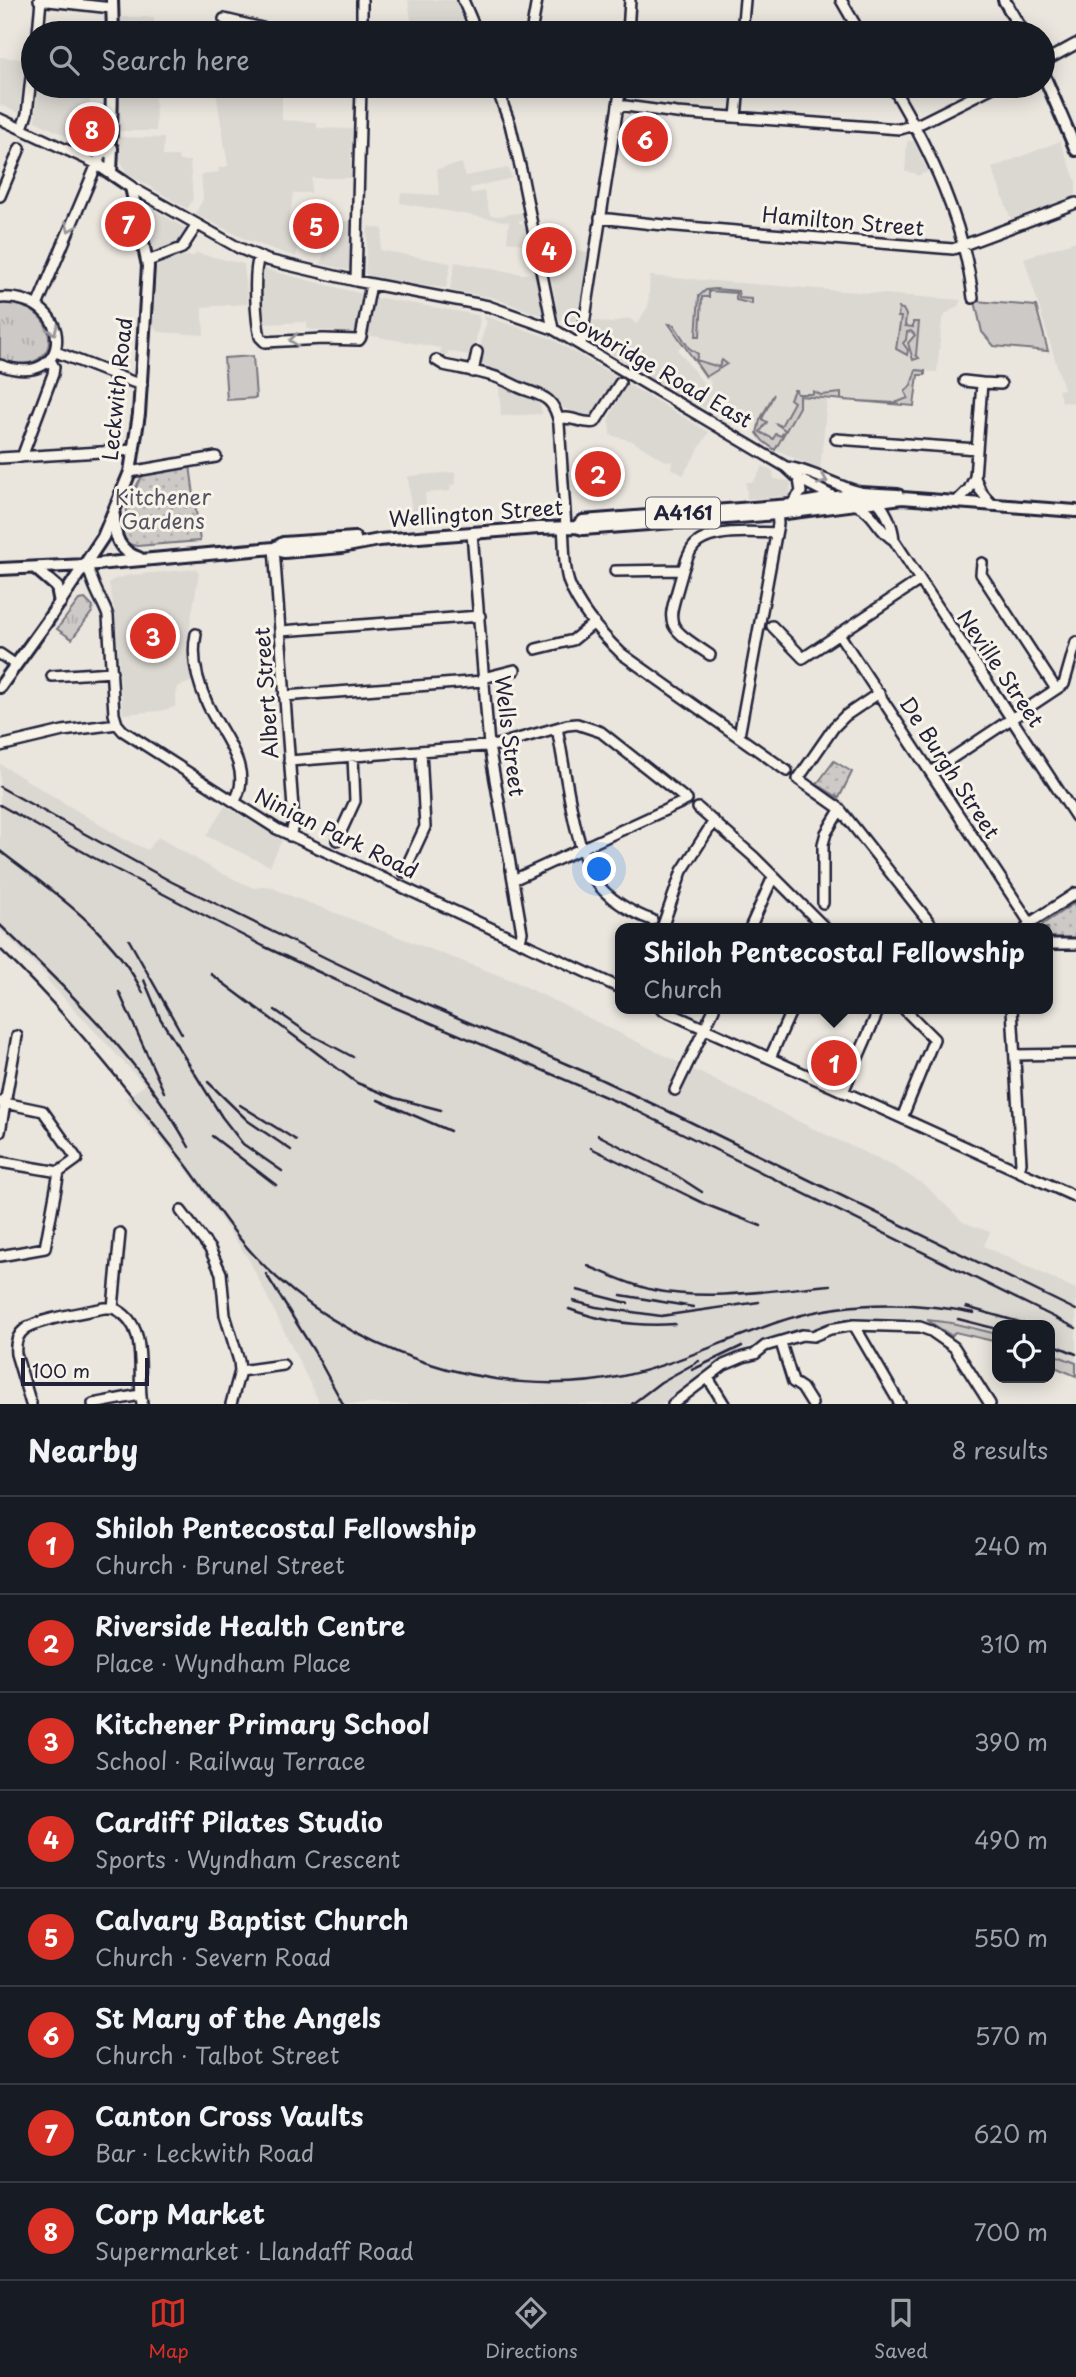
<!DOCTYPE html>
<html lang="en">
<head>
<meta charset="utf-8">
<style>
  body { margin:0; font-family:"Playpen Sans",sans-serif; background:#242831; color:#f1f3f6 }
  .controls { position:absolute; right:21px; bottom:21px; display:grid; overflow:hidden; border-radius:14px; box-shadow:0 4px 18px #0003 }
  .controls button { width:63px; height:63px; display:grid; place-items:center; padding:0; border:0; border-bottom:2px solid #363941; background:#171b24; color:#f1f3f6; font:35px sans-serif }
  .scale { position:absolute; left:21px; bottom:18px; width:128px; box-sizing:border-box; padding-left:7px; border:4px solid #22223b; border-top:0; font-size:19px; line-height:24px; white-space:nowrap; color:#22223b; -webkit-text-stroke:5px #f7f3e8; paint-order:stroke }
  .you { position:absolute; left:600px; top:870px; width:24px; height:24px; margin:-18px; border:5px solid #fff; border-radius:50%; background:#1a73e8; box-shadow:0 0 0 10px #1a73e833 }
  .badge { display:grid; place-items:center; width:46px; height:46px; border-radius:50%; background:#d93025; color:#fff; font-size:23px; font-weight:700 }
  .pin { position:absolute; translate:-50% -50%; border:4px solid #fff; box-shadow:0 2px 7px #0006 }
  .popup { position:absolute; left:615px; top:923px; width:438px; height:91px; box-sizing:border-box; display:grid; place-content:center; border-radius:14px; background:#171b24; filter:drop-shadow(0 2px 5px #0005); font-size:23px; white-space:nowrap; color:#9ea1a6 }
  .popup b { font-size:26px; color:#f1f3f6 }
  .popup::after { content:''; position:absolute; left:50%; top:100%; margin-left:-14px; border:14px solid transparent; border-top-color:#171b24 }
  .list { margin:0; padding:0; list-style:none }
  h2 { display:flex; justify-content:space-between; align-items:center; height:91px; margin:0; padding:0 28px; font-size:30px }
  h2 small { font-size:23px; font-weight:400; color:#9ea1a6 }
  .list li { display:grid; grid-template-columns:46px 1fr auto; gap:21px; align-items:center; box-sizing:border-box; height:98px; padding:0 28px; border-top:2px solid #363941 }
  .list b { display:block; font-size:26px; white-space:nowrap }
  .list p { margin:0; font-size:23px; white-space:nowrap; color:#9ea1a6 }
  .list em { font-size:23px; font-style:normal; color:#9ea1a6 }
  .icon { flex:none; width:38px; height:38px; fill:none; stroke:currentColor; stroke-width:2; stroke-linecap:round; stroke-linejoin:round }
  .map { position:relative; flex:none; width:1076px; height:1404px; overflow:hidden }
  .search { position:absolute; background:#171b24; box-shadow:0 4px 18px #0003; left:21px; right:21px; top:21px; height:77px; display:flex; align-items:center; gap:18px; box-sizing:border-box; padding:0 24px; border-radius:38px; color:#9ea1a6; font-size:26px }
  .sheet { height:875px; background:#171b24 }
  nav { display:flex; justify-content:space-around; align-items:center; box-sizing:border-box; height:98px; border-top:2px solid #363941; background:#171b24; font-size:19px; color:#9ea1a6 }
  nav a { display:grid; justify-items:center; gap:4px }
  nav .on { color:#d93025 }
  .map>svg:first-child { display:block }
</style>
</head>
<body>
<div class="map">
<svg width="1076" height="1404" viewBox="0 0 1076 1404">
  <defs>
    <pattern id="grass-tufts" width="24" height="20" patternUnits="userSpaceOnUse" patternTransform="scale(1.75)"><rect width="24" height="20" fill="#cdc9c6"/><path d="M3 7l-1-3M5 7V3M7 7l1-3M15 17l-1-3M17 17v-4M19 17l1-3" fill="none" stroke="#b0acab"/></pattern>
    <pattern id="park-dots" width="8" height="8" patternUnits="userSpaceOnUse" patternTransform="scale(1.75)"><rect width="8" height="8" fill="#cdc9c6"/><path d="M2 2h.1M6 6h.1" fill="none" stroke="#b0acab" stroke-width="1.8" stroke-linecap="round"/></pattern>
  </defs>
  <rect width="100%" height="100%" fill="#eae6de"/>
  <filter id="ink" filterUnits="userSpaceOnUse"><feTurbulence type="fractalNoise" baseFrequency=".0143" numOctaves="2"/><feDisplacementMap in="SourceGraphic" scale="14" xChannelSelector="R" yChannelSelector="G"/><feConvolveMatrix kernelMatrix="1 2 1 2 8 2 1 2 1" color-interpolation-filters="sRGB"/></filter>
  <g filter="url(#ink)">
    <path fill="#dbd8d2" d="M408,0H455L469,33H413Z
      M121,17H154L155,32H121Z
      M0,57L25,59L19,113L0,105Z
      M38,86H89L90,112L95,115H104V132L100,138L90,144H83L35,121Z
      M120,86H155L156,131H118Z
      M215,86H353V90L282,88V120L317,122V128L352,129L351,178H312L311,193H293L290,216L305,220L296,257L247,240L195,214L203,199L201,174L219,172L218,168L228,166Z
      M119,137L164,138L163,156H178L179,161H190L193,199L188,208H186L126,173L119,156Z
      M907,141H914L928,172L917,176L915,173L905,172Z
      M1060,141L1076,181V195L1011,219L992,168Z
      M462,163L465,176L508,168L512,178L470,188L471,194L484,191L490,215L499,216L523,212L525,221L519,220V223L526,224L530,243L527,245L507,241L509,222L400,203L401,193L439,195L437,169Z
      M147,206L187,229L176,247L153,254L142,210Z
      M331,221H352L351,268L348,270L321,264Z
      M368,226L383,229L380,250L451,263L446,288L416,285L367,275L365,273Z
      M1076,241V403L1062,402L1058,390L1064,389L1024,258Z
      M545,245L588,252L577,323L573,327L559,320Z
      M196,253L244,264L248,304L202,307L204,335L158,332L151,323L157,266L176,256H194Z
      M455,262L522,274L535,273L543,313L540,315L491,297L452,291L450,289Z
      M264,269L363,294L356,334L307,329V322L265,324L261,274Z
      M650,276L961,300L958,306L947,313L942,321L937,372L916,371L911,405L827,400L820,471L767,445L757,433L758,424L743,415L731,422L699,405L711,383L682,344L678,350L704,384L694,406L592,341L590,337L593,320L611,323L629,318L637,324L648,306Z
      M381,298L478,315L480,320L473,356L448,351L447,356L440,354L441,348L367,335L373,300Z
      M485,316L550,338L615,376L616,379L593,414L585,416L563,408L539,387L478,366L482,337L487,321L484,320Z
      M626,383L709,432L683,475L671,468L672,462L663,460L632,441L610,435L609,418Z
      M507,387L513,390V393L529,395L540,403L542,414L501,416L499,388Z
      M763,466L773,471L774,479L791,481L790,496L747,499L746,482H753Z
      M455,472L456,484L451,485L450,491L425,493L427,516L412,517L408,476Z
      M196,569L199,573L186,648L193,681L177,687L175,707L160,711L123,714L115,613L109,583L112,580L130,575Z
      M0,764L122,838L148,850L158,837L219,872L254,888L269,886L291,896L514,981L812,1128L894,1166L926,1186L963,1222L990,1232L984,1246L1076,1289V1376L1050,1365V1325H997V1342L955,1332L952,1336L927,1320L876,1318L843,1321L800,1330L758,1343L728,1356L662,1404H320L249,1260L189,1173L126,1098L145,1085L46,979L48,977L0,930Z
      M225,806L282,840L270,866L206,836Z"/>
    <path fill="url(#grass-tufts)" stroke="#787680" stroke-width="2" d="M0,303C62,300 69,381 0,360Z
      M85,599L93,607L92,612L72,639L57,629L79,600Z
      M927,1320L952,1323L997,1334V1342L955,1332L952,1336Z
      M1050,1353L1076,1363V1376L1050,1365Z"/>
    <path fill="url(#park-dots)" stroke="#787680" stroke-width="2" d="M190,465L200,541L137,546C131,545 127,544 124,538C118,528 136,478 146,473C159,468 177,468 190,465Z
      M834,761L852,772L839,798L817,784Z
      M1076,902V937H1048V928H1041L1043,924Z"/>
    <path fill="#cdc9c6" stroke="#787680" stroke-width="2" d="M715,289L738,291L739,298L752,299V304L736,300V293L709,291V297H702L700,336H696L699,296L706,290Z
      M975,301L1036,306L1048,351L994,346L982,332Z
      M899,308L903,309L906,315L905,326L913,327V322H919L916,355L919,358L913,360L908,343L915,335L911,331L907,332L906,340L903,343L908,350L907,355L896,349L901,317H898Z
      M669,324L674,325L689,348L698,354L696,360L719,367L722,360L727,364L706,377Z
      M253,356L256,398L227,400L224,358Z
      M916,370L925,371V375H918L914,406L799,396V407L775,450L763,441L757,433L760,420L774,394L762,419L767,422L760,432L773,439L776,434L781,436L785,430L775,423L781,426L794,402L790,399L794,390H796L797,394H813V391L821,395L841,393V400L895,403L908,398L905,392L911,385Z"/>
    <g fill="none" stroke-linecap="round" stroke-linejoin="round">
      <g stroke="#22223b" stroke-width="14">
        <path id="minor" d="M39,0L112,8
          M463,0L477,33
          M841,0L860,33
          M224,19L283,33
          M38,33L41,0
          M362,33V0
          M531,33L537,0
          M628,33L630,0
          M742,33L745,0
          M1043,62L1076,44
          M496,86L510,124L521,170L553,329
          M892,86C931,152 964,221 973,298
          M502,99L511,86
          M618,105L677,113L900,129L921,123L995,86
          M736,117L739,86
          M0,119L97,164L37,306
          M22,128L27,114L33,59
          M131,187L239,248L267,260L356,281L488,306L553,329L786,467L799,479L838,499
          M0,196L20,148
          M600,218L653,224L953,249L1076,203
          M259,257C253,272 256,320 260,337L265,342L323,339L359,340L361,337L371,284
          M148,261L182,248L197,225
          M356,281L361,86
          M0,298C76,294 75,392 0,365
          M581,344L621,86
          M56,352L133,382L142,384
          M436,360L444,365C466,370 492,373 512,384C534,396 554,391 559,424L566,527
          M473,372L477,352
          M964,381L982,383L975,477L980,490L992,505
          M982,383L1001,384
          M559,419C572,415 582,425 595,422L620,383
          M836,439L977,449
          M22,457L53,374L54,367L50,360
          M0,458L134,450
          M786,467C811,470 835,486 860,492
          M130,472L216,457
          M873,498C885,506 893,526 894,540
          M956,502L969,489L975,477
          M854,504C876,512 877,531 894,540L1076,817
          M791,505L801,492L799,479
          M563,528C565,545 563,566 569,583C579,609 602,635 622,654L787,771
          M472,533L489,746L513,880L522,932L520,941
          M274,548L294,822L290,836
          M982,563L981,574L1056,689
          M86,565C90,571 90,575 93,582C97,594 104,604 108,616L114,714L117,724L123,731L277,829L620,988
          M683,570C668,626 660,622 710,655
          M615,571L683,570C686,562 688,552 695,545C711,529 754,532 776,533
          M772,626L803,658L920,580
          M281,631L480,616
          M196,634C191,658 197,681 207,703C219,732 256,769 234,802
          M839,634L1030,923
          M536,649L573,640L594,623
          M0,654L16,665
          M52,676L112,672
          M483,678L515,670
          M879,693L845,716L834,727L798,779L839,808L934,928
          M284,696L483,681
          M557,728C566,772 573,843 595,880C606,898 634,914 652,920
          M739,736L778,524L777,510
          M0,746L63,731L117,724
          M289,761L497,745L567,725L577,724L601,732L687,800L513,880
          M931,772L1064,684L1076,642
          M698,808L754,857L825,928
          M337,840L355,801L353,756
          M404,872L425,827L421,751
          M823,903V844L826,833L840,810
          M662,928L682,871L714,821
          M750,928L773,877
          M1026,928L1030,923L1076,893
          M1048,944H1076
          M661,1009L1076,1197
          M1012,1009L1021,1163L1019,1171
          M1015,1055L1076,1054
          M770,1058L792,1009
          M675,1090L714,1009
          M843,1092L879,1009
          M0,1102L43,1111L77,1159L59,1172L45,1248L0,1256
          M902,1118L934,1039L904,1009
          M0,1132L17,1036
          M0,1162L59,1172
          M181,1211L210,1249L221,1273L225,1315L239,1361L240,1371L231,1404
          M120,1233L113,1308C151,1324 136,1372 142,1404
          M854,1325L900,1404
          M782,1346L793,1382L802,1388L812,1404
          M240,1371L283,1365
          M708,1378L724,1404
          M31,1404L16,1354C15,1345 17,1335 25,1329C38,1319 86,1312 104,1308H113
          M93,1404L140,1395
          M673,1404L724,1365L743,1357L755,1354L765,1346L802,1335L813,1336L830,1329L854,1325L920,1327L931,1331L954,1347L990,1404"/>
      </g>
      <g stroke="#22223b" stroke-width="16">
        <path id="major" d="M112,0L113,33
          M1004,0L1023,33
          M1043,73L1076,150
          M109,145L112,148L111,173
          M114,516C114,537 119,551 139,558
          M576,527L583,521L791,505L861,493L898,495
          M274,548L284,552L342,547L379,540L538,528L576,527L583,529L778,514L902,498L1076,511
          M35,568L57,587L60,603
          M0,569L86,565L274,548L283,543L355,538
          M0,687L46,623L103,537L130,472L139,414L148,266L131,187L97,164L104,148L109,145L111,135L112,86"/>
      </g>
      <use href="#minor" stroke="#f7f3e8" stroke-width="9"/>
      <use href="#major" stroke="#f7f3e8" stroke-width="10"/>
      <path stroke="#22223b" stroke-width="2.5" d="M0,787L172,882L330,960L402,994L583,1071L672,1113L1076,1310
        M0,805L96,859L263,946L396,1008L629,1107L1076,1328
        M0,851C52,891 114,933 143,993
        M0,925C70,992 142,1061 189,1147
        M129,940L182,1034
        M0,949C68,1014 126,1088 184,1162C208,1193 227,1227 254,1255C343,1352 495,1403 623,1376C677,1364 726,1340 778,1322C840,1301 910,1300 974,1313
        M211,974L357,1083L395,1098L441,1110
        M144,980L160,1018L222,1117L243,1144L282,1171
        M119,992L164,1092
        M275,1010L308,1033L353,1057
        M208,1082L248,1121L291,1150
        M378,1100L450,1131
        M240,1105L296,1140
        M598,1135L674,1174L702,1192
        M212,1136L276,1185
        M591,1148L707,1205L761,1226
        M588,1266C609,1275 630,1285 653,1290C709,1301 774,1290 830,1285
        M266,1274L314,1351L343,1404
        M577,1290L628,1303
        M621,1295L693,1307
        M573,1301L596,1307L661,1316L759,1302
        M966,1307L1030,1325
        M569,1309C604,1322 637,1327 675,1324
        M958,1319L997,1329
        M1050,1343L1076,1354
        M692,1370L742,1346
        M632,1404L661,1382L699,1361"/>
    </g>
    <defs><path id="oneway-chevron" d="M-2-3.5L2.5 0L-2 3.5" fill="none" stroke-width="1.6" stroke-linecap="round" stroke-linejoin="round" transform="scale(1.75)"/></defs>
    <g stroke="#97959a">
      <use href="#oneway-chevron" transform="translate(70 227) rotate(113)"/>
      <use href="#oneway-chevron" transform="translate(53 330) rotate(69)"/>
      <use href="#oneway-chevron" transform="translate(294 340) rotate(175)"/>
      <use href="#oneway-chevron" transform="translate(823 480) rotate(23)"/>
    </g>
  </g>
  <g text-anchor="middle" stroke-width="6" stroke-linejoin="round" paint-order="stroke">
    <rect fill="#f7f3e8" stroke="#62616f" stroke-width="2" x="646" y="497.5" width="74" height="31" rx="5"/>
    <g font-size="19" font-weight="bold" fill="#22223b">
      <text x="683" y="520">A4161</text>
    </g>
    <g font-size="21" fill="#22223b" stroke="#f7f3e8">
      <text transform="translate(843 222) rotate(5)" y="7">Hamilton Street</text>
      <text transform="translate(657 369) rotate(30)" y="7">Cowbridge Road East</text>
      <text transform="translate(118 389) rotate(-84)" y="7">Leckwith Road</text>
      <text transform="translate(476 514) rotate(-4)" y="7">Wellington Street</text>
      <text transform="translate(1000 669) rotate(56)" y="7">Neville Street</text>
      <text transform="translate(267 693) rotate(-94)" y="7">Albert Street</text>
      <text transform="translate(509 736) rotate(83)" y="7">Wells Street</text>
      <text transform="translate(949 768) rotate(57)" y="7">De Burgh Street</text>
      <text transform="translate(336 834) rotate(26)" y="7">Ninian Park Road</text>
    </g>
    <g font-size="21" fill="#555465" stroke="#f7f3e8">
      <text x="163" y="505">Kitchener<tspan x="163" dy="24">Gardens</tspan></text>
    </g>
  </g>
</svg>
<div class="controls">
<button><svg class="icon" aria-label="locate" viewBox="0 0 24 24"><circle cx="12" cy="12" r="6"/><path d="M12 2v4M12 18v4M2 12h4M18 12h4"/></svg></button>
</div>
<div class="scale">100 m</div>
<div class="you"></div>
<div class="pin badge" style="left:834px;top:1063px">1</div>
<div class="popup"><b>Shiloh Pentecostal Fellowship</b>Church</div>
<div class="pin badge" style="left:598px;top:474px">2</div>
<div class="pin badge" style="left:153px;top:636px">3</div>
<div class="pin badge" style="left:549px;top:250px">4</div>
<div class="pin badge" style="left:316px;top:226px">5</div>
<div class="pin badge" style="left:645px;top:139px">6</div>
<div class="pin badge" style="left:128px;top:224px">7</div>
<div class="pin badge" style="left:92px;top:129px">8</div>
<div class="search"><svg class="icon" aria-label="search" viewBox="0 0 24 24"><circle cx="10" cy="10" r="6"/><path d="M15 15l6 6"/></svg>Search here</div>
</div>
<section class="sheet">
<h2>Nearby<small>8 results</small></h2>
<ul class="list">
<li><span class="badge">1</span><div><b>Shiloh Pentecostal Fellowship</b><p>Church · Brunel Street</p></div><em>240 m</em></li>
<li><span class="badge">2</span><div><b>Riverside Health Centre</b><p>Place · Wyndham Place</p></div><em>310 m</em></li>
<li><span class="badge">3</span><div><b>Kitchener Primary School</b><p>School · Railway Terrace</p></div><em>390 m</em></li>
<li><span class="badge">4</span><div><b>Cardiff Pilates Studio</b><p>Sports · Wyndham Crescent</p></div><em>490 m</em></li>
<li><span class="badge">5</span><div><b>Calvary Baptist Church</b><p>Church · Severn Road</p></div><em>550 m</em></li>
<li><span class="badge">6</span><div><b>St Mary of the Angels</b><p>Church · Talbot Street</p></div><em>570 m</em></li>
<li><span class="badge">7</span><div><b>Canton Cross Vaults</b><p>Bar · Leckwith Road</p></div><em>620 m</em></li>
<li><span class="badge">8</span><div><b>Corp Market</b><p>Supermarket · Llandaff Road</p></div><em>700 m</em></li>
</ul>
</section>
<nav>
<a class="on"><svg class="icon" aria-label="map" viewBox="0 0 24 24"><path d="M3 6l6-2 6 2 6-2v14l-6 2-6-2-6 2zM9 4v14M15 6v14"/></svg>Map</a>
<a><svg class="icon" aria-label="directions" viewBox="0 0 24 24"><path d="M12 3l9 9-9 9-9-9zM9 14v-3h6M13 9l2 2-2 2"/></svg>Directions</a>
<a><svg class="icon" aria-label="saved" viewBox="0 0 24 24"><path d="M7 4h10v16l-5-4-5 4z"/></svg>Saved</a>
</nav>
</body>
</html>
